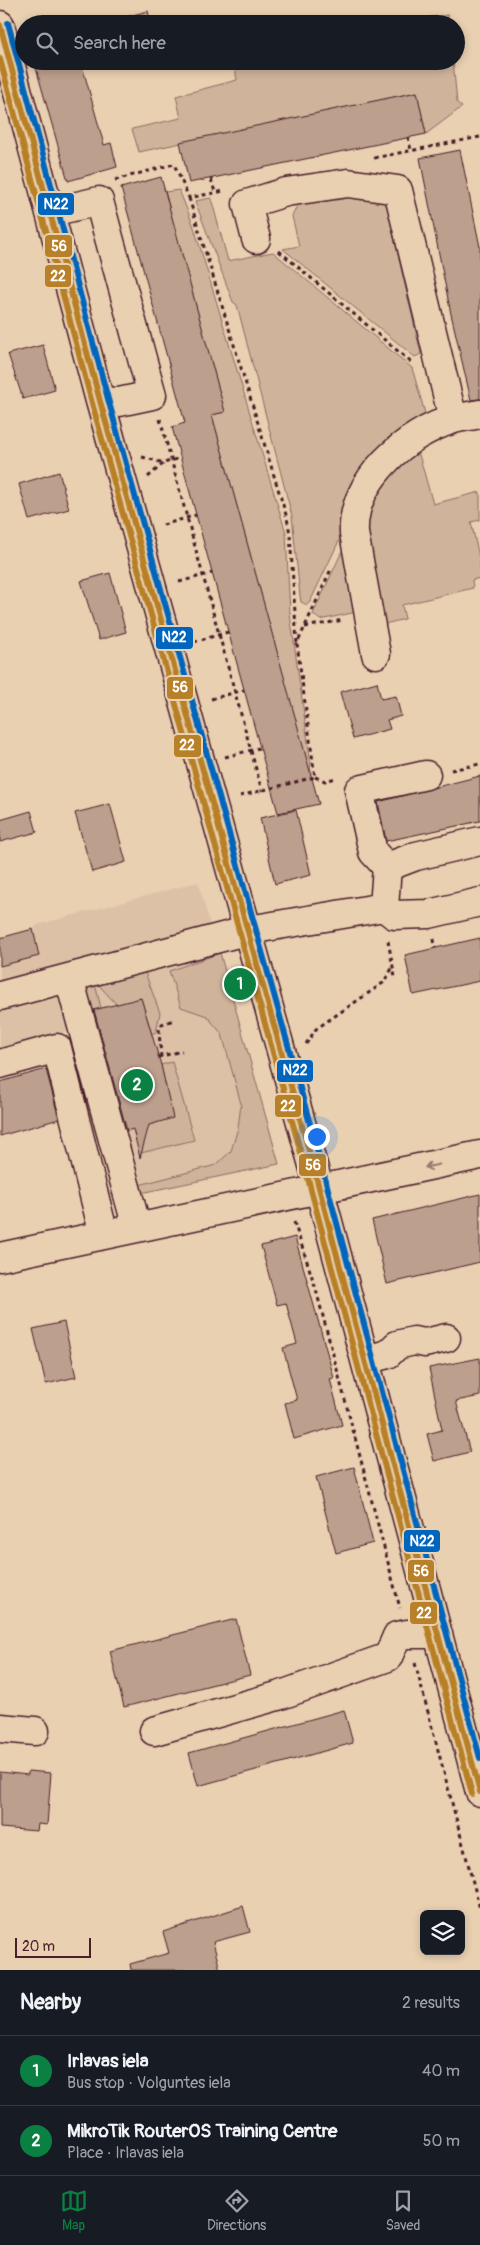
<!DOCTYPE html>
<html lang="en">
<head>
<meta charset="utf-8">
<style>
  body { margin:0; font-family:Pangolin,sans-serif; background:#242831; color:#f1f3f6 }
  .controls { position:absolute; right:15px; bottom:15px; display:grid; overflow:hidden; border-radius:8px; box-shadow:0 2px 8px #0003 }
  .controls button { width:45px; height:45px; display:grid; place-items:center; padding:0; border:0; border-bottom:1px solid #363941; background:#171b24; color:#f1f3f6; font:25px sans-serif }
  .scale { position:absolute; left:15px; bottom:12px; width:76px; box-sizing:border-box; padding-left:5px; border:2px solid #4a1f2b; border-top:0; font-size:14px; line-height:18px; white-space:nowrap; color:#4a1f2b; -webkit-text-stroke:4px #e9d0b1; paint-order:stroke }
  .you { position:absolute; left:316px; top:1136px; width:18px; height:18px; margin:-12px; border:4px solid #fff; border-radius:50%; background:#1a73e8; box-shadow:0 0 0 8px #1a73e833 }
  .badge { display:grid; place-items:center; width:32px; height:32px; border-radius:50%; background:#0b8043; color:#fff; font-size:16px; font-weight:700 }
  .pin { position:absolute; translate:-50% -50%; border:2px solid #fff; box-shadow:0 1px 5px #0006 }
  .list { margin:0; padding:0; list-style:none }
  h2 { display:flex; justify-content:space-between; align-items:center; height:65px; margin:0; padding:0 20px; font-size:21px }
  h2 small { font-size:16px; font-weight:400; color:#9ea1a6 }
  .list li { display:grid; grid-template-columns:32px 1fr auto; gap:15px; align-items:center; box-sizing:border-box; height:70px; padding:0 20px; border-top:1px solid #363941 }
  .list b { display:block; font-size:19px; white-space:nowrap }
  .list p { margin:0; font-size:16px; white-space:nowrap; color:#9ea1a6 }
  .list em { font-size:16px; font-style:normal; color:#9ea1a6 }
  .icon { flex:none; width:28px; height:28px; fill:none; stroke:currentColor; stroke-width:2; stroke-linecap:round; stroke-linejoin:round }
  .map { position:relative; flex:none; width:480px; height:1970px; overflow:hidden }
  .search { position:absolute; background:#171b24; box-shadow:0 2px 8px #0003; left:15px; right:15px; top:15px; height:55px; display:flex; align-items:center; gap:12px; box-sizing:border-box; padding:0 18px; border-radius:28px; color:#9ea1a6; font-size:19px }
  .sheet { height:205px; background:#171b24 }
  nav { display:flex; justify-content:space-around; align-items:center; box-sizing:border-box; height:70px; border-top:1px solid #363941; background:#171b24; font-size:14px; color:#9ea1a6 }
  nav a { display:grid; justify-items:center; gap:2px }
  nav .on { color:#0b8043 }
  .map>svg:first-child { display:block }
</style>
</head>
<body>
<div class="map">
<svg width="480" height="1970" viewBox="0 0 480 1970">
  <rect width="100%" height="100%" fill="#e9d0b1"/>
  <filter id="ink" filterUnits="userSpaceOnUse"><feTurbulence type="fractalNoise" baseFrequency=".02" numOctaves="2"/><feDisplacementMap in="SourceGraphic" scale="10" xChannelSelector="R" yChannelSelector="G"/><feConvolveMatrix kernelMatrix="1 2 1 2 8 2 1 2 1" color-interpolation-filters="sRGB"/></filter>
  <g filter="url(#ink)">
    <path fill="#dcc1a6" d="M198,882L279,1164L114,1198L70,1031L0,1050V938L33,930L37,925Z"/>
    <path fill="#cfb49b" stroke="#8c6a63" d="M448,15L449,24H370Z
      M234,61H453L457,103L462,107L426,134L417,92L139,152L132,129L181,118L176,96L237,80Z
      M179,190L193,224L286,533L290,614L310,757L311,774L269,783L268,778L308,766L212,415L225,412L165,192Z
      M353,191L382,198L387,207L421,354L415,357L283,249L299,246L292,216L298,204Z
      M211,198L228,261L273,252L412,368L427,420L347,524L310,602L307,605L301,602L300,596L292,516L237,305L233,302L195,201Z
      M416,444L433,504L480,492V520L471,522L480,561V578L472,580L473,588L402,605L405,619L376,626L362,509Z
      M350,534L361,611L320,620L313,614Z
      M220,953L279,1164L136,1194L135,1186L216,1165L231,1151L238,1128L241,1104L222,1034L207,1016L181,1007L169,971Z
      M143,967L160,1013L156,1032L152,1034L141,998L117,1005L97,983L95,984L101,1008L88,1011L81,983Z
      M172,1062L194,1140L141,1153L148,1125L172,1118L161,1065Z"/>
    <path fill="#bc9f8c" stroke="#4a1f2b" d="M148,11L151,24H122L121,18Z
      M34,61H77L78,66L82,65L104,145L111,143L117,167L68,181Z
      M417,92L426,134L189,183L180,142Z
      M460,150L480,247V399L471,400L451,314L420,158Z
      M161,177L225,412L212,415L319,804L278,813L172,427L185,423L121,188Z
      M43,345L55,390L23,399L8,354Z
      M59,472L69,509L29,520L19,484Z
      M110,573L126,632L99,640L81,581Z
      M377,682L381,699L396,696L401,716L387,720L390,729L353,739L340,692Z
      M480,776V821L386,841L378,802Z
      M110,804L126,862L92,872L75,813Z
      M296,810L311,875L275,884L260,818Z
      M31,811L37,832L0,842V820Z
      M33,929L39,956L0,966V938Z
      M480,938V981L413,995L405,955Z
      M141,998L161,1065L173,1118L149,1125L140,1158L133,1129L127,1131L94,1010Z
      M46,1069L59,1119L0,1136V1082Z
      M480,1194V1262L387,1284L372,1220Z
      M295,1237L334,1378L330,1379L342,1425L294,1439L285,1403L297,1400L283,1348L297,1344L286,1303L277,1305L261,1246Z
      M64,1322L76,1377L46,1384L33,1329Z
      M480,1358V1396L456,1401L470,1452L434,1461L427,1434L442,1430L429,1368Z
      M354,1467L373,1543L336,1553L316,1477Z
      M236,1619L250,1675L124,1707L110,1651Z
      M344,1710L353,1743L198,1786L189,1753Z
      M28,1771L51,1773L47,1825L38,1824L37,1831L0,1828V1772L28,1775Z
      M243,1906L250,1932L213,1942L220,1970H131L130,1964L169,1953L163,1932Z"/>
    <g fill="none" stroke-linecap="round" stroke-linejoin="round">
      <g stroke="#4a1f2b" stroke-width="31">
        <path id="minor" d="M0,25L100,401L314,1169L480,1792
          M51,212L99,201L152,395L119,402L100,401
          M256,239L247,204L286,192L348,183L398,190L453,419
          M376,654L354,533C351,481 406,433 454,419C462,417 471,416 480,414
          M480,841L416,856L387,867L384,907L394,915L429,914L480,902
          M387,867L373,852L359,790L426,775
          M69,978L137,1228
          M0,996L249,930L384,907
          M0,1064L57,1048L104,1235
          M0,1257L480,1155
          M365,1360L388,1354L397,1345L414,1341L425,1343L446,1338
          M0,1728L35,1731
          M154,1731L281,1695L388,1657L397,1636L407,1634H438"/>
      </g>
      <path stroke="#4a1f2b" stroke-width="3" stroke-dasharray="4 4" stroke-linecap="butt" d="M408,137L411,150
        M374,158L480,137
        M211,179L215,192
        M115,180L174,164L189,198L224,191
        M189,198L287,518L290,534L297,644
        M279,251L412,363
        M160,419L262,791
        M142,457L164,463L180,458
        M148,477L164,463
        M163,525L196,515
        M179,582L212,573
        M305,627L343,620
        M194,642L228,632
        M211,699L244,690
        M225,757L259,748
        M451,770L480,764
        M315,777L325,781L336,778
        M240,796L315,777L297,644L332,567
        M434,939L435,948
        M388,941L395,977
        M306,1044L316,1029L383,983L393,967
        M158,1057L182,1051
        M161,1057L159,1031L162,1024L174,1020
        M294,1222L315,1286L400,1608
        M415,1663L480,1909"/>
      <use href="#minor" stroke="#e9d0b1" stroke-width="28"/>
      <g stroke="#e9d0b1" stroke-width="10">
        <path id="bus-1" d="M0,25L100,401L314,1169L480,1792"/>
      </g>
      <g stroke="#e9d0b1" stroke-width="10">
        <path id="bus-2" d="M0,59L92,403L306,1171L472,1794"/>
      </g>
      <g stroke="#e9d0b1" stroke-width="10">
        <path id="bus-3" d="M8,23L108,399L322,1167L480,1758"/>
      </g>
      <use href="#bus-1" stroke="#b88028" stroke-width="6"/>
      <use href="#bus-2" stroke="#b88028" stroke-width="6"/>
      <use href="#bus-3" stroke="#0065bd" stroke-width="6"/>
    </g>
    <defs><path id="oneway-shaft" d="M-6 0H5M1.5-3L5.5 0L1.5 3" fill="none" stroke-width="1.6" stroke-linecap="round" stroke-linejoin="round" transform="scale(1.25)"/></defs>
    <use stroke="#9a786e" href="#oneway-shaft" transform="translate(432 1166) rotate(168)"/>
  </g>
  <g stroke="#e9d0b1" stroke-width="2">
    <rect x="37" y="192" width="38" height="24" rx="5" fill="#0065bd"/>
    <rect x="44" y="234" width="29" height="24" rx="5" fill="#b88028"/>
    <rect x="44" y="264" width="28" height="24" rx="5" fill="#b88028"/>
    <rect x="155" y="626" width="39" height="24" rx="5" fill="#0065bd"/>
    <rect x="166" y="676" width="28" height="24" rx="5" fill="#b88028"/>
    <rect x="173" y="734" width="29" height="24" rx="5" fill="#b88028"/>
    <rect x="276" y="1059" width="38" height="24" rx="5" fill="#0065bd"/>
    <rect x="274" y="1094" width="28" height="24" rx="5" fill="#b88028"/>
    <rect x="298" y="1153" width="29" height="24" rx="5" fill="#b88028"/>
    <rect x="403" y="1529" width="38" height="24" rx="5" fill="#0065bd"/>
    <rect x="407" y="1559" width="28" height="24" rx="5" fill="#b88028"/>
    <rect x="409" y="1601" width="29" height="24" rx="5" fill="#b88028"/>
  </g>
  <g font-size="14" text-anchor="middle" font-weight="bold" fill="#fff">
    <text x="56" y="209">N22</text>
    <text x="59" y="251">56</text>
    <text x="58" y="281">22</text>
    <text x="174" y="642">N22</text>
    <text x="180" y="692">56</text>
    <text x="187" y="750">22</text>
    <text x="295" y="1075">N22</text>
    <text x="288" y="1111">22</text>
    <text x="313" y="1170">56</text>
    <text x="422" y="1546">N22</text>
    <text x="421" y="1576">56</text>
    <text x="424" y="1618">22</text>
  </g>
</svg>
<div class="controls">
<button><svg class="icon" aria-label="layers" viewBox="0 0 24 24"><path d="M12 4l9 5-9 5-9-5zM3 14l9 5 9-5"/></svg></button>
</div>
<div class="scale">20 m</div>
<div class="you"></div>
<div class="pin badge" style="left:240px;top:984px">1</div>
<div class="pin badge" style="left:137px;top:1085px">2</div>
<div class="search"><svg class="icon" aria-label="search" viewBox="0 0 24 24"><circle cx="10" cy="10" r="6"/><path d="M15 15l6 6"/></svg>Search here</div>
</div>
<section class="sheet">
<h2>Nearby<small>2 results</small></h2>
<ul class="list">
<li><span class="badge">1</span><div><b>Irlavas iela</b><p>Bus stop · Volguntes iela</p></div><em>40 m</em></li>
<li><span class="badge">2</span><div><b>MikroTik RouterOS Training Centre</b><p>Place · Irlavas iela</p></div><em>50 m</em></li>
</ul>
</section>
<nav>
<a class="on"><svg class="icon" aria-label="map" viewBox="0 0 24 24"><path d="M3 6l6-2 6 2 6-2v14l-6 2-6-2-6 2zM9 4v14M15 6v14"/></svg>Map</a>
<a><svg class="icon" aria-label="directions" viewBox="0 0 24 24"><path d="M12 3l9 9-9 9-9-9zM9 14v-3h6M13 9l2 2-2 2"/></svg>Directions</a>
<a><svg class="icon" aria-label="saved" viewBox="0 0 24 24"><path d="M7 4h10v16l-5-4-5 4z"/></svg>Saved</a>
</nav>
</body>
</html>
